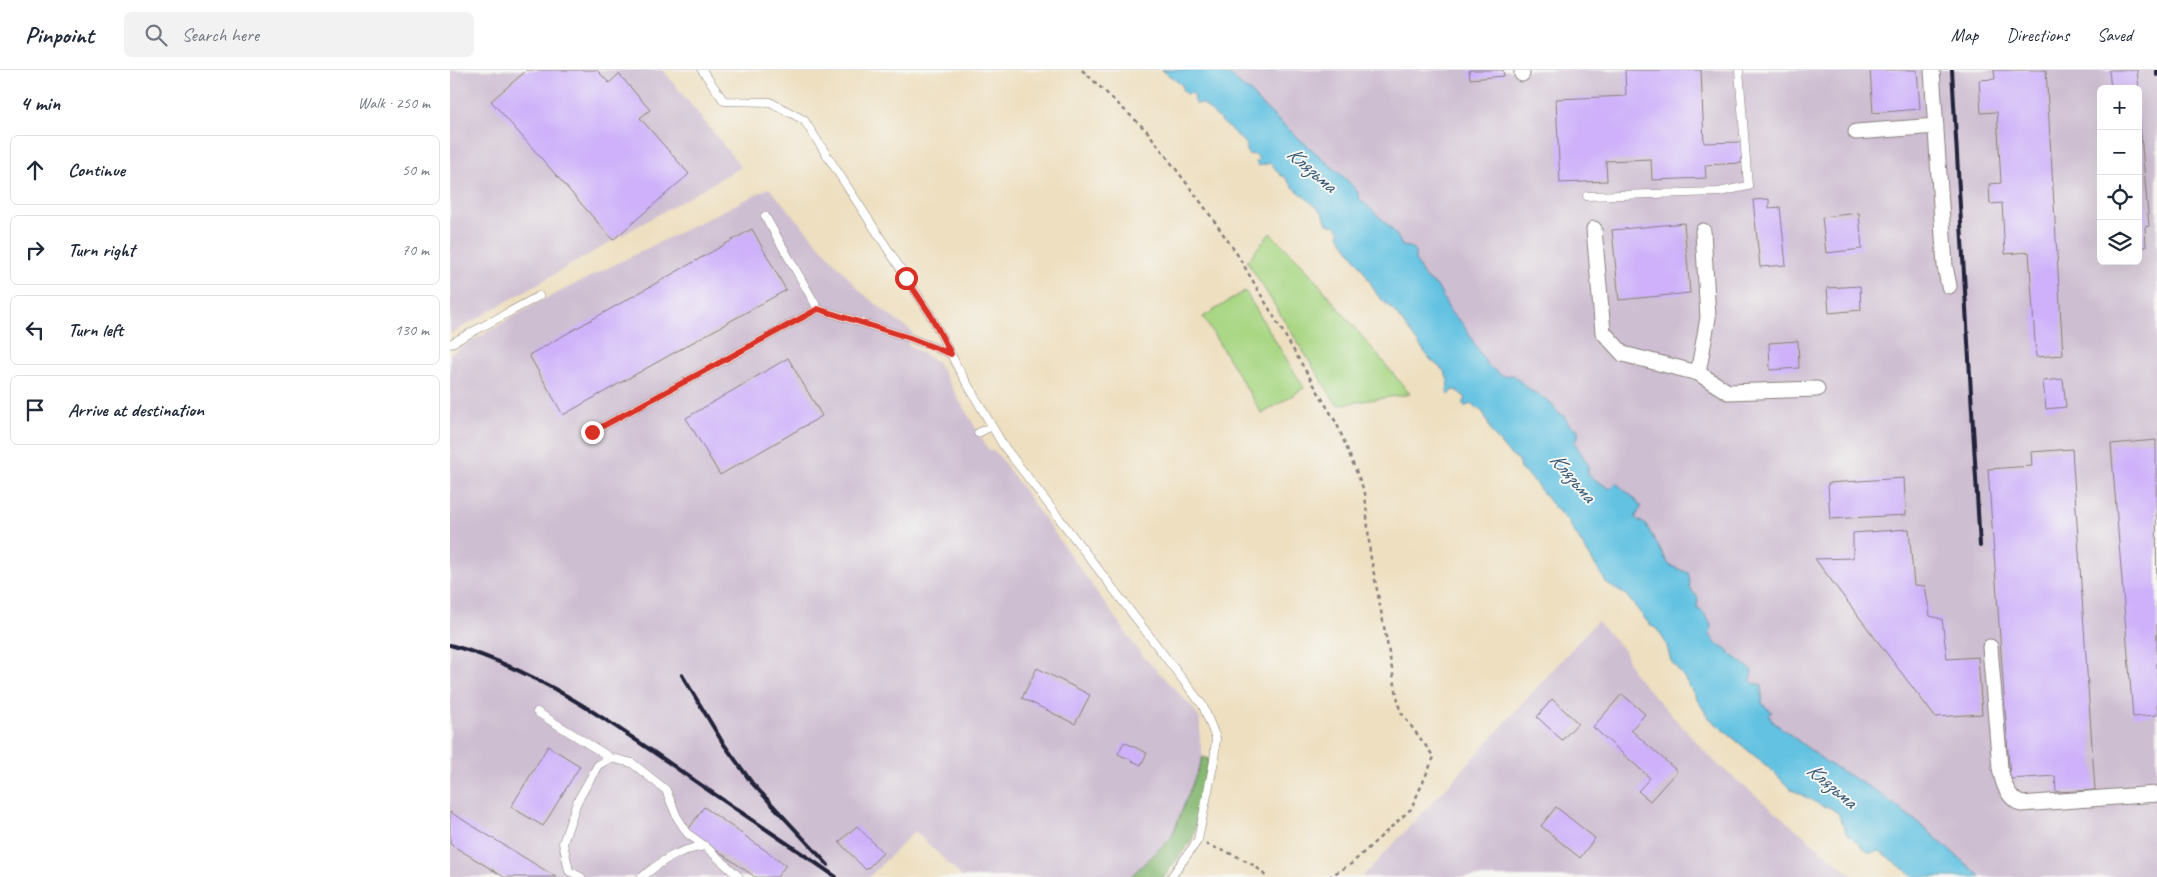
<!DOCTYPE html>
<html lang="en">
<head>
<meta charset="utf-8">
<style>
  body { margin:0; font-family:Caveat,sans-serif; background:#f2f2f3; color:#1f2937 }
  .controls { position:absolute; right:15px; top:15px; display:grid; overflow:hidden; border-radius:8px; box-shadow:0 5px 20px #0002 }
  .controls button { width:45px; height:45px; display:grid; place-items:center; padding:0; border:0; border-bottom:1px solid #e0e1e3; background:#fff; color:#1f2937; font:25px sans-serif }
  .stop { position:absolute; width:15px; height:15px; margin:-11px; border:4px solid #d93025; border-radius:50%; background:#fff }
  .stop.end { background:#d93025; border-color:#fff; box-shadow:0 1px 5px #0008 }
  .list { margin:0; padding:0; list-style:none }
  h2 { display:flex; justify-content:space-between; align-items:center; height:65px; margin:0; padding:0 20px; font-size:21px }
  h2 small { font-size:16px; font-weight:400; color:#747a83 }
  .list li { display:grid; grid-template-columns:32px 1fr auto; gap:15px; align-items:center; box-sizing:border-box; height:70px; margin:0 10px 10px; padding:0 10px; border:1px solid #e0e1e3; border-radius:8px }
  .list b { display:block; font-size:19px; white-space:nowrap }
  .list em { font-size:16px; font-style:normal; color:#747a83 }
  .icon { flex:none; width:28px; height:28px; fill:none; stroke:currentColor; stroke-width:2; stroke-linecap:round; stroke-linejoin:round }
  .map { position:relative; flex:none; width:1707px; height:807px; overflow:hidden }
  header { display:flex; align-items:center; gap:30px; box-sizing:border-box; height:70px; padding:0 25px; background:#fff; border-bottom:1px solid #e0e1e3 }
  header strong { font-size:24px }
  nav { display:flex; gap:28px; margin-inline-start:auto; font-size:18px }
  .search { width:350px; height:45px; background:#f2f2f3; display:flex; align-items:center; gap:12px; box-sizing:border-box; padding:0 18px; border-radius:8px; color:#747a83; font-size:19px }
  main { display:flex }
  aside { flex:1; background:#fff }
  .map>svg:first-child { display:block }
</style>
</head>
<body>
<header>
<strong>Pinpoint</strong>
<div class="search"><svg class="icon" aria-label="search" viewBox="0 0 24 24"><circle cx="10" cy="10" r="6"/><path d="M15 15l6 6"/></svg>Search here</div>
<nav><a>Map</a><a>Directions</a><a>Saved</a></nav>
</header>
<main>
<aside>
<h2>4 min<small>Walk · 250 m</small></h2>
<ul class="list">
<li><svg class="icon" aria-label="ahead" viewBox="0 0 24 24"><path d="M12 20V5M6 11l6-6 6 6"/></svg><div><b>Continue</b></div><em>50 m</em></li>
<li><svg class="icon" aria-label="right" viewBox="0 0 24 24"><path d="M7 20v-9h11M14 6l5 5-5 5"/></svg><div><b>Turn right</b></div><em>70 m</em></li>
<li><svg class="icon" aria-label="left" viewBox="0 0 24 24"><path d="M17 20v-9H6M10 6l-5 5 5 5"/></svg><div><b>Turn left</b></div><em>130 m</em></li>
<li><svg class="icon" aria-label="arrive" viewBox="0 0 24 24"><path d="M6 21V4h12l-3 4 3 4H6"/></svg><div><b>Arrive at destination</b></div></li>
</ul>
</aside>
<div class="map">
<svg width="1707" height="807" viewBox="0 0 1707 807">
  <rect width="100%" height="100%" fill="#f6f6f2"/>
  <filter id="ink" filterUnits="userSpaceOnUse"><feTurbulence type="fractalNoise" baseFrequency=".02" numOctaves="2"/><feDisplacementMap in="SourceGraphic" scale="10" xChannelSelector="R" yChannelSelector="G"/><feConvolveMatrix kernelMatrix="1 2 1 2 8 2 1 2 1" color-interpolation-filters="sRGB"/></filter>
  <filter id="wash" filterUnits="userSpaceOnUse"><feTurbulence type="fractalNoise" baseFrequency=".0096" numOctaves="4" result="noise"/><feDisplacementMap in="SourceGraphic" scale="20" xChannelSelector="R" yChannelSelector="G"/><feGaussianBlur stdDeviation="1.12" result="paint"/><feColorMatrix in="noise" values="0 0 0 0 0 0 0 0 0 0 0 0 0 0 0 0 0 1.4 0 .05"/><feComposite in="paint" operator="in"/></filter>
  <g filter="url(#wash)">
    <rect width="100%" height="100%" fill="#eedfc0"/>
    <path fill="#cebed1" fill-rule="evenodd" d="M0,0H213L291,97L0,264Z
      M773,0H1707V807H1531L1466,751L1426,721L1376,692L1322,651L1315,637L1312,634V615L1303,613L1301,611L1302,600L1298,596L1262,568L1260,565L1262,560L1247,539L1244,521L1239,517L1234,502L1219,495L1196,455L1184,448L1191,437L1172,417L1160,419L1137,405L1138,394L1124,372V356L1119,354L1113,345L1109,344L1099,331L1093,326L1085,324L1063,305L1053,306L1038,296L1020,267L1001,243L987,216L975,208L972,200L952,176L947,166L910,129L907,121L896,109L829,51L805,28L801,22L794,19L782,6L775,3ZM1651,19H1688V191H1651Z
      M319,118L411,222L447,251L463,262L457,274L487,292L538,379L547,383L692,585L742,637L750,649V670L753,687L721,768L680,807H512L465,761L419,807H0V284L89,232Z
      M1147,551L1173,579L1184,604L1266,693L1404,807H912L996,718Z"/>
    <path fill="#a9d784" stroke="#667c60" d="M820,163L851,193L960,324L887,335L797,191Z
      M795,221L854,318L812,344L753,247Z"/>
    <path fill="#86b872" stroke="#546d56" d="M753,687L759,689L743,768L714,807H680L721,768Z"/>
    <path fill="#64c2e2" stroke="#43728e" d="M712,0H773L775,3C786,7 790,18 801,22L805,28L829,51L896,109L907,121L910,129L937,154L947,166L952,176L959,177L965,181V190L975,208L987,216L1001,243L1012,253L1038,296L1053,306L1063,305L1080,320L1099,331L1109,344L1113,345L1119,354L1128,360V367L1124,372L1138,394V405L1160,419L1166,413L1184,428L1191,437L1185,448L1196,455L1219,495L1238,503L1240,511L1239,517L1248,528L1247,539L1252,541L1261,554L1260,565L1266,573L1278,580L1281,584L1302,600L1301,611L1303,613L1312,615V634L1322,642L1319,645L1322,651L1376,692L1426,721L1466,751L1531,807H1464L1430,781L1419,783L1396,762L1388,743L1379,737L1372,736L1339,718L1325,703L1258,647L1233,606L1221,591L1216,573L1207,559L1200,555L1176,525L1157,514L1117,450L1102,435L1082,409L1070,399L1068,389L1060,385L1042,363L1033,342L1020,334L1014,337L1013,333L1016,328L1006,320H1003L999,325L997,323L998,310L994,301L980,289L944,241L928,226L910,195L889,165L890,161L886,156L877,154L873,143L841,115L835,107L830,105L821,93L808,96L806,92L809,89L806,85L798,84L795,78L797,75L752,33L746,34L743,30L745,27L742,23L736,24L732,20L733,16Z"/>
    <g id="blocks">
      <path fill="#ceb1fa" d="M77,0H147L159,13L169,4L200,40L190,48L239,104L163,170L41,31Z
        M1019,0H1053L1054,6L1020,9Z
        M1175,0H1251L1254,73L1292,72V93L1255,95L1256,108L1202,110L1201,89L1156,91L1157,111L1110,113L1106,29L1176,26Z
        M1420,0H1467L1470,39L1423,43Z
        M1544,0H1596L1613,285L1586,287L1579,182L1555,184L1552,133L1540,134L1539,114L1551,113L1547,42L1531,43L1529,10L1545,9Z
        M1659,0H1687L1689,19H1661Z
        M1688,31L1699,156L1695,157L1696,177H1688Z
        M1319,129V138L1330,137L1336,195L1310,197L1303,130Z
        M1409,143L1412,179L1376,183L1372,147Z
        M1234,153L1240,223L1169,230L1162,160Z
        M302,159L336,220L113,345L79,285Z
        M1410,216L1411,240L1379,243L1377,218Z
        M1348,271L1349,298L1320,300L1319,273Z
        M338,288L372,346L270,405L236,348Z
        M1613,309L1616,337L1596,339L1593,311Z
        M1706,370L1707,645L1683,647L1661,374Z
        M1622,379L1645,720L1606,722L1605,706L1560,709L1538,399L1582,396L1581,382Z
        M1454,408L1456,445L1380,449L1378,413Z
        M1459,459L1464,515L1475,516L1480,546L1492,549L1497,589L1528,587L1532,644L1485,647L1365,489L1403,488V463Z
        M587,598L640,625L625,654L572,628Z
        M1172,624L1195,644L1181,660L1227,701L1200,731L1188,721L1200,708L1143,657Z
        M1102,629L1128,653L1112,670L1087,647Z
        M674,672L697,683L691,695L668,684Z
        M98,676L130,696L93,756L61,737Z
        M254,737L336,795L327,807H305L238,760Z
        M1106,737L1145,768L1130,788L1091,756Z
        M0,742L106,807H54L0,774Z
        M407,756L433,783L416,800L389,772Z"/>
    </g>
  </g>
  <g filter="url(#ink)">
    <use href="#blocks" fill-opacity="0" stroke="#88807e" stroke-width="1"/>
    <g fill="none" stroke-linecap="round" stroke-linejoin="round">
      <g stroke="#88807e" stroke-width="9">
        <path id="service" d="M252,0L274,31L320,32L354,50L480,244L508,298L553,375L753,636L766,668L764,691L748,770L721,807
          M1137,126L1269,122L1298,116L1289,0
          M315,146L368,239L460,268L501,284
          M0,274L89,226
          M142,362L368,239
          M528,363L542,356
          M87,642L161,688
          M131,807L119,801L113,773L127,732L148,695L161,688L182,693L216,720L227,747L238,764L255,776
          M192,807C213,790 227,780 255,776L289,807"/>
      </g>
      <g stroke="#88807e" stroke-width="17">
        <path id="minor" d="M1072,0V4
          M1482,0L1495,196L1499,216
          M1406,62L1486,56
          M1144,159L1153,262L1173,284L1248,303L1278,322L1367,319
          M1248,303L1258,248L1253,161
          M1540,577L1550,698C1553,713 1557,727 1571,734L1707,724"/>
      </g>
      <path stroke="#88807e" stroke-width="2.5" stroke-dasharray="4 4" stroke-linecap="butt" d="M632,0L697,61L753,135L787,184L887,354L915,423L920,483L950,641L984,687L961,739L901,794L879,807
        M756,774C775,782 804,790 816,807"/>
      <use href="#service" stroke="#fff" stroke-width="8"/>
      <use href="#minor" stroke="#fff" stroke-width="15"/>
      <path stroke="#22223b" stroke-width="4" d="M1502,0L1530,476
        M1707,0V5
        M0,575C85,598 164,654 235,704C285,739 336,772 386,807
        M232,605L273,673L302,713L378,795"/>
    </g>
  </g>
  <g fill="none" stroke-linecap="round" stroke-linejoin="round" filter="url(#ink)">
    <path stroke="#d93025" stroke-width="6" d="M142,362L368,239L460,268L501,284L480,244L456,208"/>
  </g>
  <g text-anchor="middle" stroke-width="4" stroke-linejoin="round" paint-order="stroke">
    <g font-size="21" font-style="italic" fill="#395a75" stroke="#f6f6f2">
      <text transform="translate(862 99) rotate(41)" y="7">Клязьма</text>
      <text transform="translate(1123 407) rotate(49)" y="7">Клязьма</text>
      <text transform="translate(1382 715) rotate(40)" y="7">Клязьма</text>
    </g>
  </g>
</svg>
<div class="controls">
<button>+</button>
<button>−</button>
<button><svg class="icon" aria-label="locate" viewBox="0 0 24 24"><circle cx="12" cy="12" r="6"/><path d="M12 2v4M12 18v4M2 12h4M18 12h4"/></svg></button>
<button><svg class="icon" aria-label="layers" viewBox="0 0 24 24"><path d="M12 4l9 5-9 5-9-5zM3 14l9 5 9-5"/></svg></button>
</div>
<div class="stop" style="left:456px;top:208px"></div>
<div class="stop end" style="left:142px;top:362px"></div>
</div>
</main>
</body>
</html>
